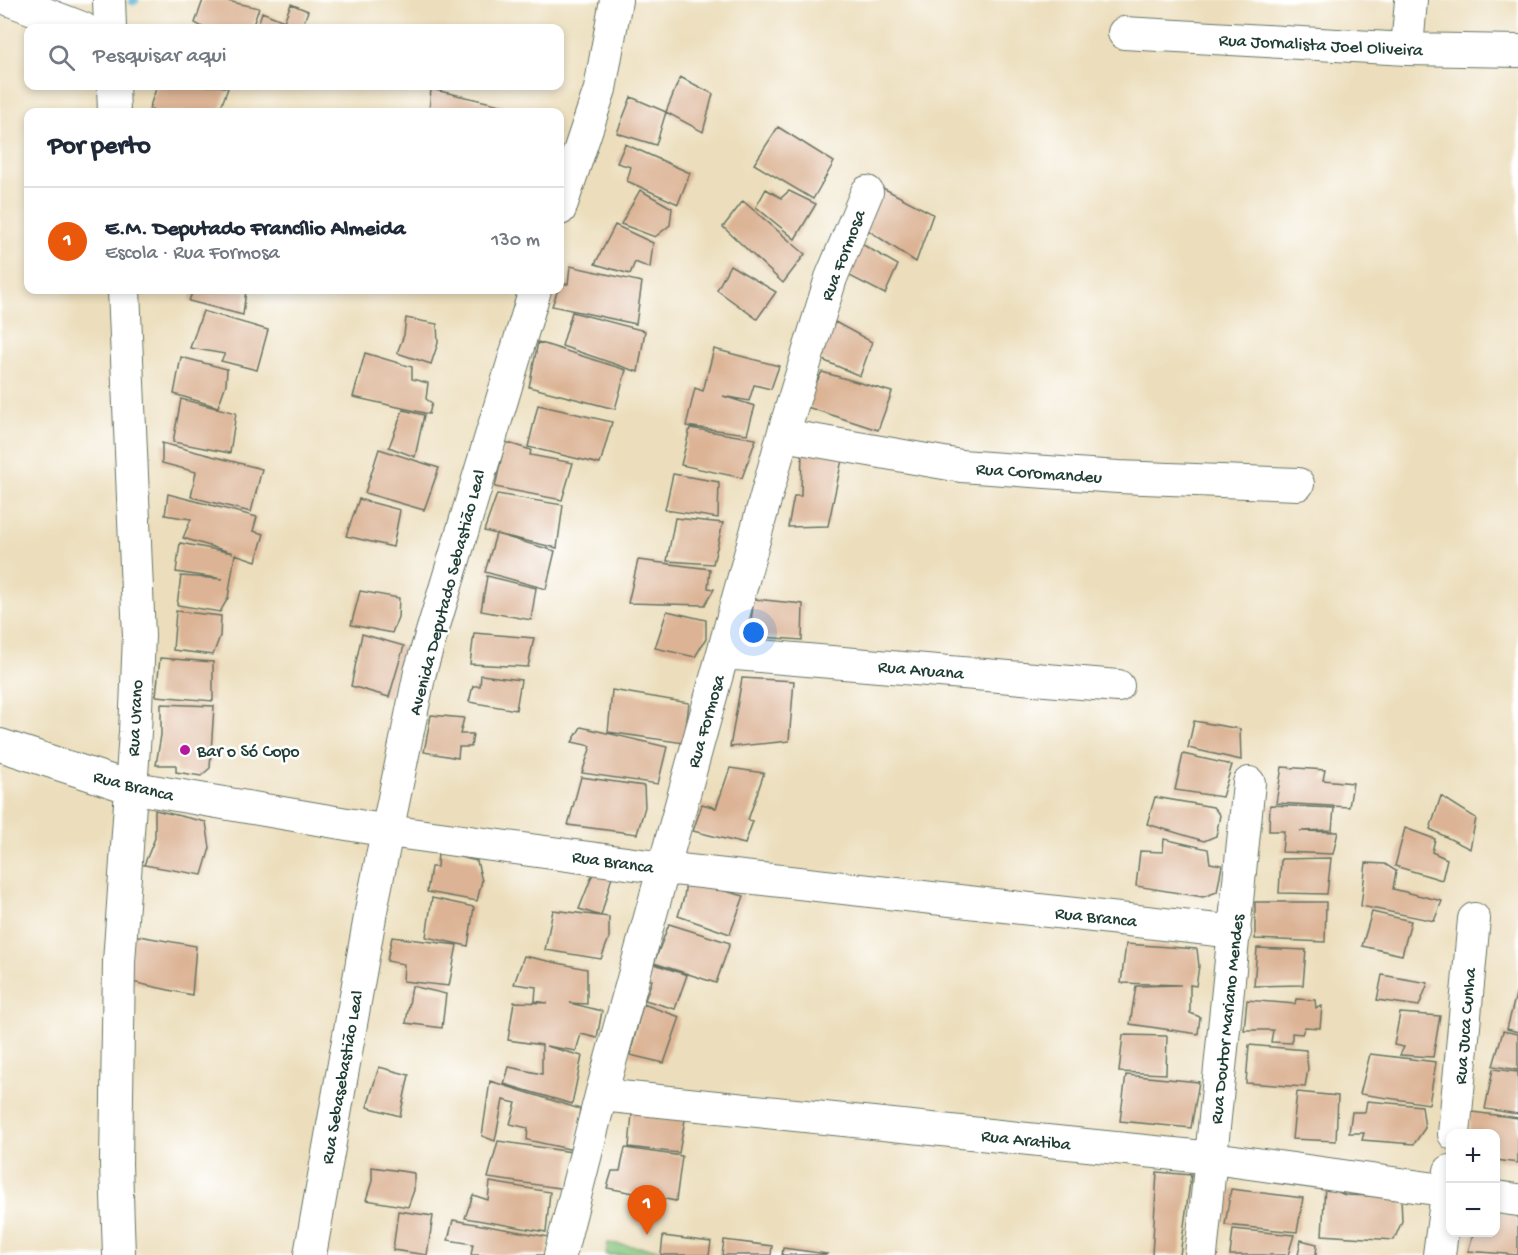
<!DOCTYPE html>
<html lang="pt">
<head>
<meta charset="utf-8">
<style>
  body { margin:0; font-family:"Gochi Hand",sans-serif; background:#f6f6f7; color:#1f2937 }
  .controls { position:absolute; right:18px; bottom:18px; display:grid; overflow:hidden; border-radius:12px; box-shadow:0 3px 9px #0003 }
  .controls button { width:54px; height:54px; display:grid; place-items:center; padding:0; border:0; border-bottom:2px solid #e0e1e3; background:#fff; color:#1f2937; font:30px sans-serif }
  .you { position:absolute; left:754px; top:633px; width:21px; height:21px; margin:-15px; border:4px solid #fff; border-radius:50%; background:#1a73e8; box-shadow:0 0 0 9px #1a73e833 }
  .badge { display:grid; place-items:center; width:39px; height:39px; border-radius:50%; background:#ea580c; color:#fff; font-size:20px; font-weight:700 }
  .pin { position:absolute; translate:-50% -50px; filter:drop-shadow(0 2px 3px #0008) }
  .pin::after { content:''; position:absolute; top:32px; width:21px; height:18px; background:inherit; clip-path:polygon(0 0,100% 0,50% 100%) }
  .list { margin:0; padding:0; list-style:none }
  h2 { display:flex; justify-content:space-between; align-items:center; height:78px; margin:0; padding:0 24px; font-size:26px }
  h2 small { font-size:20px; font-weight:400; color:#747a83 }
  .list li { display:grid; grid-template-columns:39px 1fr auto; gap:18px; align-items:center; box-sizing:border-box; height:108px; padding:0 24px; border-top:2px solid #e0e1e3 }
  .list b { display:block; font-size:22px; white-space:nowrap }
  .list p { margin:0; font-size:20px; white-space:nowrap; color:#747a83 }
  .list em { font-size:20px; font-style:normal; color:#747a83 }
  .icon { flex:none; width:33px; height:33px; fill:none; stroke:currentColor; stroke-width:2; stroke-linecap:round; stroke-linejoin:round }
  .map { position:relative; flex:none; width:1518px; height:1255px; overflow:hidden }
  .search { position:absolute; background:#fff; box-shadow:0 3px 9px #0003; left:24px; top:24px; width:540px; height:66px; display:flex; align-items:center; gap:15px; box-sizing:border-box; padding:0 21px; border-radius:12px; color:#747a83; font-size:22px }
  .panel { position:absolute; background:#fff; box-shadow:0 3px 9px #0003; left:24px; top:108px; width:540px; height:186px; border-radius:12px }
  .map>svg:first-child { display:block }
</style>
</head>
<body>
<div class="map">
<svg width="1518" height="1255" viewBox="0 0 1518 1255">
  <rect width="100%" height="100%" fill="#fff"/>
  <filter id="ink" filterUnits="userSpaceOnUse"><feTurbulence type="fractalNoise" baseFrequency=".0167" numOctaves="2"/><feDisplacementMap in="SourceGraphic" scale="12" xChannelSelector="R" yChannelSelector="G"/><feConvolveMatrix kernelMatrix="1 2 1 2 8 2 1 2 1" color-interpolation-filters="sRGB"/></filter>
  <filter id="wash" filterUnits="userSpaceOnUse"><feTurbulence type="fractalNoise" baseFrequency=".008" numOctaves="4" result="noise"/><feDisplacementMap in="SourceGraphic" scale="24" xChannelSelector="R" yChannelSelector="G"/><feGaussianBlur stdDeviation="1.35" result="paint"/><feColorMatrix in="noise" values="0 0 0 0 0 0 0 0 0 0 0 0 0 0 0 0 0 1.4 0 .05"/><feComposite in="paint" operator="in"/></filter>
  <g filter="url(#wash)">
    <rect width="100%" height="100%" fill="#ecdebc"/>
    <path fill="#85c57c" stroke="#528158" stroke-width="1.5" d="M608,1243L662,1250L661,1255H606Z"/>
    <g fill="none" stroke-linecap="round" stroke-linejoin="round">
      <path stroke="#4eadcd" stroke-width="9" d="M133,1L135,0"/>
    </g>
    <g id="blocks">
      <path fill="#dcb394" d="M203,0H223L259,8L252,28H204L195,23Z
        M291,4L308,11L302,28H257L262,12L284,21Z
        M680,77L713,94L703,132L666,112Z
        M157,86H220L228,88L219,112H160L149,109Z
        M431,89L509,107L508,112H429Z
        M631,97L666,112L656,145L617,133Z
        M778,127L834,162L813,199L754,164Z
        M625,144L690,173L678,204L627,181L631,167L617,163Z
        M879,186L933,214L916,262L860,225Z
        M766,189L781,198L789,191L816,204L795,239L756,207Z
        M640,190L672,208L670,225L655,237L621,224Z
        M743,201L805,254L783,283L723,227Z
        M615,225L653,243L650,268L635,262L630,274L595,264Z
        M853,239L898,265L885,294L838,270Z
        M730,265L776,292L757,319L717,290Z
        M570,266L642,282L636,324L552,306L560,284H568Z
        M193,290H246L243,315L189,301Z
        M203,311L268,330L257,370L221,361L225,354L190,348Z
        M572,312L645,331L638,372L562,346Z
        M406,318L437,324L438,343L431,364L397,353L404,335Z
        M835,322L872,342L860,376L818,358Z
        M538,342L626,370L615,409L529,387Z
        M714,349L779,366L771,389L754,385L749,401L723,396L755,406L747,434L686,426L695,388L703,391Z
        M365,353L412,367V379L428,383L426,399L432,403L429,414L353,397Z
        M181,357L227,369L226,384L218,407L174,394Z
        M822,372L892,392L878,430L804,406Z
        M181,399L236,413L230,453L173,442Z
        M538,405L612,422L600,464L528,447Z
        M403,410L424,415L415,457L389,447Z
        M690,428L756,439L742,478L681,465Z
        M505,442L531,450L530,455L573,463L562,500L495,487Z
        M162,443L262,469L251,512L191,497L196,472L162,463Z
        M379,449L439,468L424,510L365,493Z
        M802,449L843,455L828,526L788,527L794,496H801Z
        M673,474L719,482L718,518L665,510Z
        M168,494L257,517L253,531L264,534L256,561L235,554L228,598L220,612L177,605L181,576L223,579L176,572L180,543L233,553L183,538L191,519L165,515Z
        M497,494L563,505L557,548L484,531Z
        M359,499L400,510L393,547L346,536Z
        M675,518L723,523L713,564L667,561Z
        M496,534L555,551L546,589L485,572Z
        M638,560L710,569L708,588L714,589L705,605L628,603Z
        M487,576L536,588L531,620L481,611Z
        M360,591L399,598L398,617L392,633L351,625Z
        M754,599L803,604L802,640L749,636Z
        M176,611L221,616L220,636L213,655L173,650Z
        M667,611L706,620V639L695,657L655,648Z
        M474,633L534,638L528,667L470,664Z
        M362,634L404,646L389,697L351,686Z
        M160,658L213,662V701L156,696Z
        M481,675L521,680L516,710L469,702L473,686H480Z
        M742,678L794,681L789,741L730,747Z
        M612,690L689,703L684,743L608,732Z
        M161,704L214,706L210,768L201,776L176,772V765H156L161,735Z
        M431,715L464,718L460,734H473L471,747H459L458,758L424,752Z
        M1194,721L1240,729L1241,760L1188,748Z
        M581,727L667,747L658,784L582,773L591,746L572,742Z
        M1183,754L1232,765L1222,797L1175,790Z
        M1282,767L1325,770L1323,780L1353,783L1349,807L1276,803Z
        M730,768L764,773L748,820L753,821L745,844L693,831L702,804L716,808Z
        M581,777L644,786L645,807L637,834L568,825Z
        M1441,796L1476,818L1470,849L1430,829Z
        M1155,797L1213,807L1220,815L1216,836L1204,841L1147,824Z
        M1270,805L1334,808L1332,830L1300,831L1338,832L1333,854L1282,852L1284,831H1269Z
        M155,810L206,822L210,848L202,875L144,865L155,838Z
        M1405,828L1435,839L1432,852L1447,859L1442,880L1395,866Z
        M1164,839L1208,849L1210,863L1222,865L1217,892L1203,897L1136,886L1140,851L1163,852Z
        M438,852L477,861L482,881L477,901L427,892L431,867H437Z
        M1331,858L1327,894L1279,893L1281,859Z
        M1366,863L1385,864L1396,871L1393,889L1442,901L1434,921L1361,906Z
        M594,871L613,873L601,916L579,909Z
        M686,881L744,896L730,934L678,916L684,897Z
        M432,898L474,907L468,946L426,937Z
        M1255,902H1326L1325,942L1255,939Z
        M553,910L609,917V938L601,959L545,950Z
        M1372,912L1411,921L1402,955L1362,946Z
        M669,924L730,943L716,983L654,963Z
        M133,935L196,946L192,995L127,981Z
        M392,937L457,945L449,986L403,981L404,964L387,961Z
        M1126,944L1197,949L1199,966L1196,986L1190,985V1013L1200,1017L1198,1034L1130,1024L1136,986L1181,985L1121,983Z
        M1257,948L1306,950L1303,985L1254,986Z
        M524,956L587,969V1004L570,1003L602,1011L597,1038L581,1034L576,1051L546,1046L582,1056L572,1104L504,1084L509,1067L542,1074V1045L508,1040L514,1002L548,1003L535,1001L536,987L514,984Z
        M651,963L687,975L675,1009L645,1000L652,980L646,979Z
        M1382,975L1428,983L1419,1006L1377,1000Z
        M412,986L446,994L442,1028L406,1023Z
        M1517,990H1518V1032L1507,1029Z
        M1296,999L1315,1000L1316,1008L1322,1006L1320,1028L1305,1027L1302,1034L1292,1033V1043L1271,1042L1273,1030H1244L1247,1000L1295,1004Z
        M643,1004L680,1017L664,1063L630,1055Z
        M1400,1013L1440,1016L1433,1057L1400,1055L1404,1047L1394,1045Z
        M1503,1031L1518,1034V1070L1493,1066Z
        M1123,1035L1167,1036L1166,1074L1119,1072Z
        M1249,1045L1306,1050L1308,1069L1305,1087L1246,1083Z
        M1370,1054L1436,1062L1429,1104L1360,1094Z
        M379,1067L409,1075L400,1116L367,1107Z
        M1493,1069L1518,1072V1114L1485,1109Z
        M1126,1075L1199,1082L1191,1128L1120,1121Z
        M490,1081L580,1109L574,1150L527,1140L528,1128L510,1124L516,1103L503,1100L495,1141L482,1136Z
        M1297,1092L1338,1096L1336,1141L1292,1139Z
        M1367,1101L1422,1106L1425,1128L1414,1144L1362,1140L1364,1133H1349L1352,1112H1365Z
        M633,1103L687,1109L679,1153L629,1147Z
        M1472,1112L1518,1118V1163L1496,1160V1134H1469Z
        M498,1141L572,1152L566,1189L488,1178Z
        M625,1148L682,1156L676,1201L607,1188L612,1171H620Z
        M372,1167L414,1173V1190L408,1207L366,1200L372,1181Z
        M1157,1172L1191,1175L1180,1255H1152Z
        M490,1182L550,1192L546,1232L465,1218L473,1195L488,1200Z
        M1325,1186L1345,1195L1401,1197L1402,1221L1394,1240L1322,1235Z
        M1231,1189L1303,1198L1297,1232L1225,1225Z
        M398,1211L433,1216L427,1255L393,1250Z
        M1496,1211L1518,1213V1255L1468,1251L1474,1232H1496Z
        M453,1220L549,1237L546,1255H471L473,1244L448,1240Z
        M1233,1229L1294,1235L1288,1255H1230Z
        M663,1236L711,1242L709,1255H661Z
        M724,1240L772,1246L771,1255H722Z
        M1301,1240L1317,1244L1316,1255H1298Z
        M783,1248L827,1254L826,1255H782Z"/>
    </g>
  </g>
  <g filter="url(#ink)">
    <use href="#blocks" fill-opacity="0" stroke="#677564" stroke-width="1.5"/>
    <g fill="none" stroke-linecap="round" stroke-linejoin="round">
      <g stroke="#677564" stroke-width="34">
        <path id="minor" d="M10,0L82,28
          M109,0L110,28
          M1124,33L1407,49L1518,51
          M1407,49L1411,0
          M113,86L114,112
          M560,209L600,89L616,0
          M783,435L961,466L1118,477L1298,484
          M724,653L1118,686
          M0,745L129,787L388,831L664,868L1235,932
          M601,1095L1213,1158L1450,1191
          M1454,1134L1474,919
          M1496,1197L1518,1200
          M119,1255L116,1164L119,962L135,732L139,636L124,290
          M310,1255L373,900L420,672L535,290
          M560,1255L601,1095L783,435L831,278L867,192
          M1201,1255L1249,783
          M1439,1255L1450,1171"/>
      </g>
      <use href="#minor" stroke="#fff" stroke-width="32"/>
    </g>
  </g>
  <circle fill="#b5179e" stroke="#fff" stroke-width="2" cx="185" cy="750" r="6"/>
  <g text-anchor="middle" stroke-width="5" stroke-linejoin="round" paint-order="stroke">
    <g font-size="18" fill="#1f3d34" stroke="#fff">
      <text transform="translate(1321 44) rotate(3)" y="6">Rua Jornalista Joel Oliveira</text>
      <text transform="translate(842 255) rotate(-69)" y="6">Rua Formosa</text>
      <text transform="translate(1039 472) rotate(4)" y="6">Rua Coromandeu</text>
      <text transform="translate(446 592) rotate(-75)" y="6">Avenida Deputado Sebastião Leal</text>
      <text transform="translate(921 669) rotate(5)" y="6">Rua Aruana</text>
      <text transform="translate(134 718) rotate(-87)" y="6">Rua Urano</text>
      <text transform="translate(705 721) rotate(-74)" y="6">Rua Formosa</text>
      <text transform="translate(134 785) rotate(14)" y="6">Rua Branca</text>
      <text transform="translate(613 861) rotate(8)" y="6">Rua Branca</text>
      <text transform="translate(1096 916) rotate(6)" y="6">Rua Branca</text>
      <text transform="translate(1226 1019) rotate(-84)" y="6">Rua Doutor Mariano Mendes</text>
      <text transform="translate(1464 1026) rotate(-85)" y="6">Rua Juca Cunha</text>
      <text transform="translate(341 1077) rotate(-80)" y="6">Rua Sebasebastião Leal</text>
      <text transform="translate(1026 1139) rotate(6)" y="6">Rua Aratiba</text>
    </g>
    <g font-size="18" fill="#1f3d34" stroke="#fff" text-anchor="start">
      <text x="197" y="756">Bar o Só Copo</text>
    </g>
  </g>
</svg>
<div class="controls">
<button>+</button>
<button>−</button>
</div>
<div class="you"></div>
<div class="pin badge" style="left:647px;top:1235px">1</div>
<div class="search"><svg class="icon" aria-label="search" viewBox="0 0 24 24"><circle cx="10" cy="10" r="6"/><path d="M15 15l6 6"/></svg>Pesquisar aqui</div>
<section class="panel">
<h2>Por perto<small></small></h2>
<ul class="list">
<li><span class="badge">1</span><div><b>E.M. Deputado Francílio Almeida</b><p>Escola · Rua Formosa</p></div><em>130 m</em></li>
</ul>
</section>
</div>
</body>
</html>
